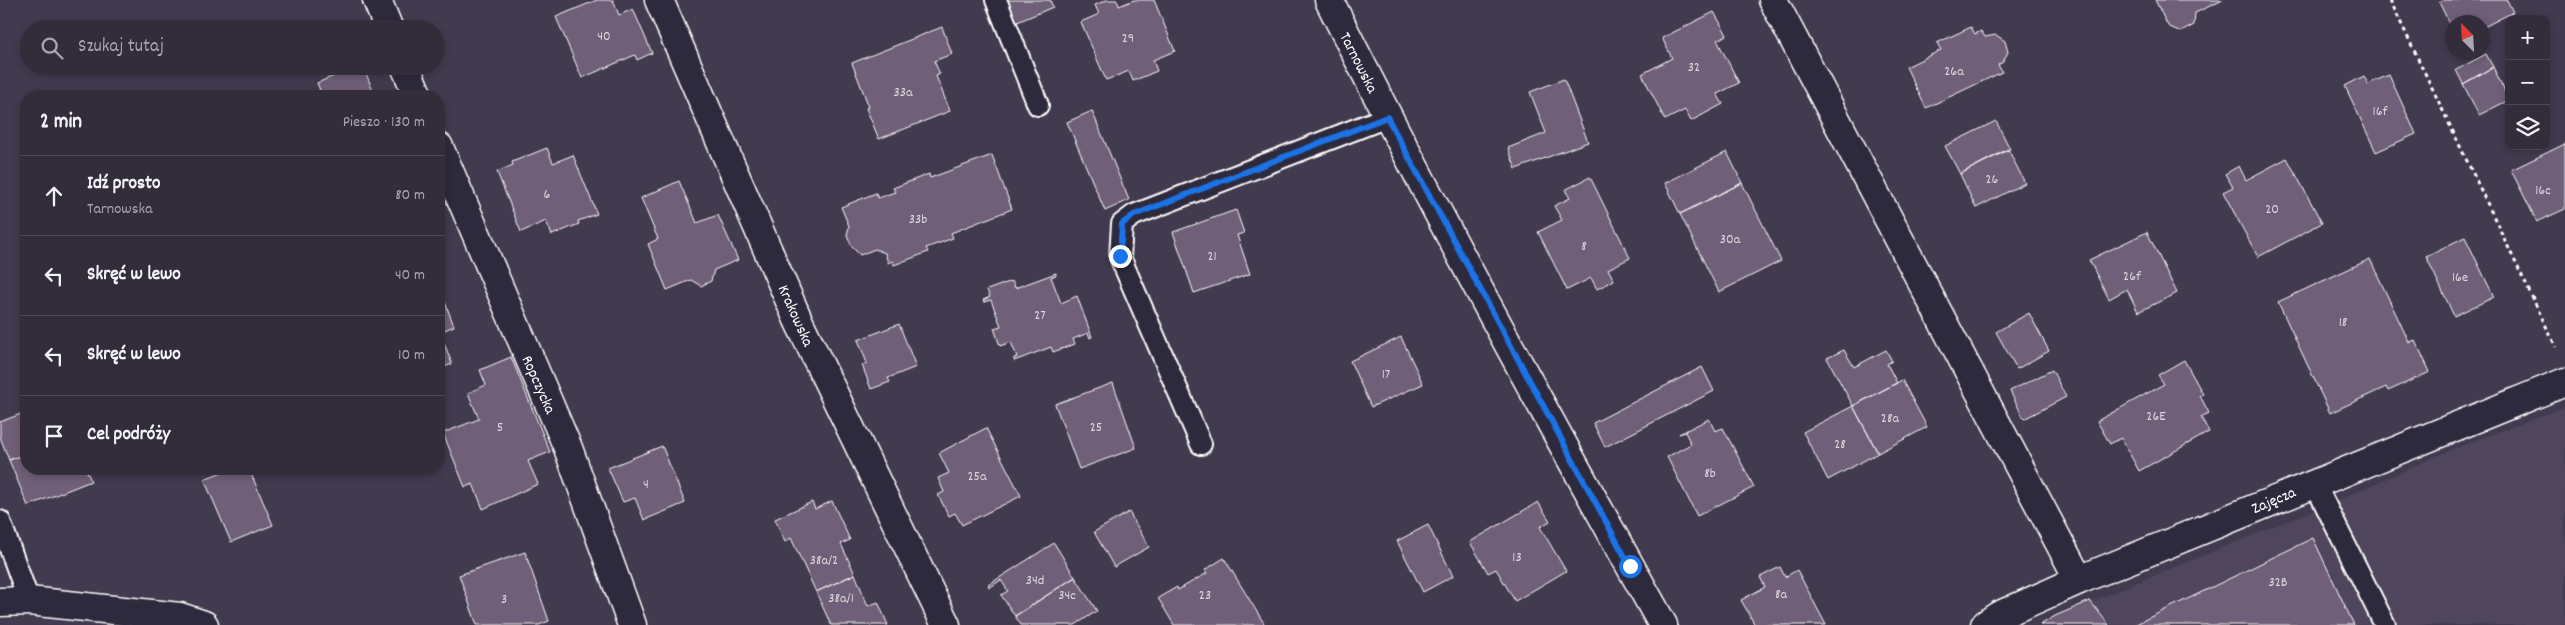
<!DOCTYPE html>
<html lang="pl">
<head>
<meta charset="utf-8">
<style>
  body { margin:0; font-family:Dekko,sans-serif; background:#3a3442; color:#f1f3f6 }
  .controls { position:absolute; right:15px; top:15px; display:grid; overflow:hidden; border-radius:10px; box-shadow:0 2px 8px #0003 }
  .controls button { width:45px; height:45px; display:grid; place-items:center; padding:0; border:0; border-bottom:1px solid #4d4855; background:#322c3b; color:#f1f3f6; font:25px sans-serif }
  .compass { position:absolute; left:2445px; top:15px; width:45px; height:45px; border-radius:50%; background:#322c3b; box-shadow:0 2px 8px #0003; rotate:336deg }
  .stop { position:absolute; width:15px; height:15px; margin:-11px; border:4px solid #1a73e8; border-radius:50%; background:#fff }
  .stop.end { background:#1a73e8; border-color:#fff; box-shadow:0 1px 5px #0008 }
  .list { margin:0; padding:0; list-style:none }
  h2 { display:flex; justify-content:space-between; align-items:center; height:65px; margin:0; padding:0 20px; font-size:21px }
  h2 small { font-size:16px; font-weight:400; color:#a8a7af }
  .list li { display:grid; grid-template-columns:32px 1fr auto; gap:15px; align-items:center; box-sizing:border-box; height:80px; padding:0 20px; border-top:1px solid #4d4855 }
  .list b { display:block; font-size:19px; white-space:nowrap }
  .list p { margin:0; font-size:16px; white-space:nowrap; color:#a8a7af }
  .list em { font-size:16px; font-style:normal; color:#a8a7af }
  .icon { flex:none; width:28px; height:28px; fill:none; stroke:currentColor; stroke-width:2; stroke-linecap:round; stroke-linejoin:round }
  .map { position:relative; flex:none; width:2565px; height:625px; overflow:hidden }
  .search { position:absolute; background:#322c3b; box-shadow:0 2px 8px #0003; left:20px; top:20px; width:425px; height:55px; display:flex; align-items:center; gap:12px; box-sizing:border-box; padding:0 18px; border-radius:28px; color:#a8a7af; font-size:19px }
  .panel { position:absolute; background:#322c3b; box-shadow:0 2px 8px #0003; left:20px; top:90px; width:425px; height:385px; border-radius:20px }
  .map>svg:first-child { display:block }
</style>
</head>
<body>
<div class="map">
<svg width="2565" height="625" viewBox="0 0 2565 625">
  <rect width="100%" height="100%" fill="#423a4f"/>
  <filter id="ink" filterUnits="userSpaceOnUse"><feTurbulence type="fractalNoise" baseFrequency=".02" numOctaves="2"/><feDisplacementMap in="SourceGraphic" scale="10" xChannelSelector="R" yChannelSelector="G"/><feConvolveMatrix kernelMatrix="1 2 1 2 8 2 1 2 1" color-interpolation-filters="sRGB"/></filter>
  <g filter="url(#ink)">
    <path fill="#50455b" d="M2565,407V625H2040L2055,616L2324,506L2455,448Z"/>
    <path fill="#705e78" stroke="#fff" d="M597,0H613L619,15L633,9L652,53L637,60L635,55L582,78L556,17Z
      M1005,0H1050L1053,7L1015,23Z
      M1107,0H1117L1119,6L1134,0H1154L1175,51L1153,60L1157,71L1133,81L1129,71L1106,80L1081,22L1099,14L1095,5Z
      M2155,0H2223L2195,13L2194,25L2181,32L2168,26Z
      M2443,0H2507L2513,12L2482,28V22H2452V29L2439,2Z
      M1714,12L1727,35L1717,40L1739,83L1717,94L1723,104L1691,121L1685,110L1665,120L1642,74L1672,58L1662,38Z
      M942,27L952,54L934,61L940,74L936,76L950,111L879,139L866,108L869,107L852,63Z
      M1971,27L1975,34L1981,31L1985,37L1996,35L2005,41L2008,52L2003,62L1998,65L2002,72L1926,108L1906,67L1941,50L1937,43Z
      M2486,54L2493,67L2463,84L2456,70Z
      M358,66H363L375,96H307L320,90L317,83Z
      M2493,67L2509,100L2479,115L2463,84Z
      M2389,75L2416,134L2376,152L2345,86L2364,76L2368,84Z
      M1564,79L1588,142L1516,169L1508,148L1546,133L1530,92Z
      M1092,111L1129,200L1105,211L1067,122Z
      M1996,121L2010,149L1960,174L1945,146Z
      M2565,144V209L2537,222L2511,170Z
      M547,148L553,163L573,155L597,214L578,221L579,224L552,235L546,221L521,232L497,172L513,165L512,162Z
      M2008,149L2025,183L1976,208L1960,174Z
      M1727,152L1742,183L1680,214L1665,183Z
      M992,155L1012,209L951,233L953,238L926,248L928,252L894,265L892,261L888,263L885,253L875,249L860,255L852,247L847,235L849,226L841,207L876,193L878,198L895,192L893,188L929,174L930,178Z
      M2287,158L2322,223L2258,257L2223,192L2233,187L2225,174L2239,166L2246,180Z
      M1590,177L1630,258L1608,269L1614,280L1597,289L1591,278L1567,290L1538,232L1562,220L1554,206L1570,198L1565,190Z
      M679,181L697,223L718,215L738,260L714,270L711,281L701,286L691,280L667,290L648,244L658,239L641,198Z
      M1742,183L1781,261L1719,292L1680,214Z
      M1236,210L1244,233L1237,235L1250,274L1194,293L1173,232Z
      M2147,232L2177,293L2138,312L2127,289L2109,299L2089,260Z
      M2465,237L2494,297L2454,316L2426,256Z
      M2370,259L2409,342L2415,340L2430,372L2388,391L2386,387L2330,413L2278,302Z
      M1056,273V275L1051,277L1061,303L1077,296L1092,337L1090,338L1088,333L1073,339L1075,344L1053,352L1051,347L1014,361V358L1017,357L1011,342L1000,346L994,328L1001,326L991,300L984,302L983,300L990,297L987,290L1012,281L1015,288Z
      M445,302L454,326L440,332L452,364L439,369V305Z
      M2029,313L2049,351L2017,369L1996,332Z
      M899,324L916,367L888,378L890,382L871,389L862,365L867,363L858,340Z
      M1401,337L1423,384L1371,407L1350,361Z
      M1844,350L1854,367L1886,350L1892,361L1887,364L1897,383L1853,406L1827,358Z
      M511,357L550,452L528,461L538,484L483,509L473,484L465,487L443,433L479,419L468,393L486,385L480,370Z
      M2184,360L2203,394L2200,396L2209,413L2201,417L2209,432L2139,471L2121,438L2110,444L2097,421L2164,384L2158,375Z
      M1702,367L1714,391L1605,447L1593,423Z
      M2052,370L2066,397L2024,419L2010,391Z
      M1902,380L1927,427L1878,453L1853,406Z
      M1113,383L1136,448L1079,469L1055,404Z
      M1853,406L1878,453L1828,480L1803,432Z
      M26,412V454L9,460L0,437V422Z
      M1709,419L1715,431L1723,428L1754,487L1697,516L1667,457L1691,444L1685,432L1679,434Z
      M986,428L1021,496L962,525L955,513L949,516L938,495L944,492L938,478L949,473L939,453Z
      M662,446L685,503L644,520L635,498L623,502L608,468Z
      M26,454V469H86L91,481L28,506L9,460Z
      M230,469H249L273,525L231,542L204,479Z
      M832,501L850,540L841,544L855,574L816,592L791,538L785,542L775,519L812,502L815,509Z
      M1538,502L1550,521L1540,527L1566,571L1515,601L1496,569L1488,573L1470,542Z
      M1129,512L1149,547L1114,567L1094,532Z
      M1428,525L1453,576L1423,592L1397,541Z
      M2313,538L2354,625H2134Z
      M1054,543L1075,577L1015,616L1001,595L1008,591L1001,580L989,588L988,585Z
      M525,552L549,621L539,625H477L459,575Z
      M1224,558L1265,625H1174L1158,598L1177,587L1178,590L1207,573L1205,570Z
      M1780,567L1785,577L1797,570L1826,625H1755L1741,600L1765,587L1760,577Z
      M855,574L868,606L878,602L888,625H831L816,592Z
      M1075,577L1097,611L1075,625H1021L1015,616Z
      M2090,601L2109,625H2040L2055,616Z"/>
    <g fill="none" stroke-linecap="round" stroke-linejoin="round">
      <g stroke="#fff" stroke-width="24">
        <path id="service" d="M996,0L1038,105
          M1201,444L1120,257L1122,224L1134,215L1387,117
          M2314,482L2385,625
          M0,521L29,601"/>
      </g>
      <g stroke="#fff" stroke-width="31">
        <path id="minor" d="M377,0L389,29
          M659,0L799,322L946,625
          M1329,0C1434,211 1548,419 1663,625
          M1773,0L2079,580
          M405,66L418,96
          M439,147L568,448L632,625
          M0,602L29,601L180,617L204,625
          M1985,625L1998,616L2079,580L2565,382"/>
      </g>
      <path stroke="#fff" stroke-width="3" stroke-dasharray="4 4" stroke-linecap="butt" d="M2390,0L2556,347"/>
      <use href="#service" stroke="#2f2a3d" stroke-width="20"/>
      <use href="#minor" stroke="#2f2a3d" stroke-width="28"/>
    </g>
  </g>
  <g fill="none" stroke-linecap="round" stroke-linejoin="round" filter="url(#ink)">
    <path stroke="#1a73e8" stroke-width="6" d="M1120,256L1122,224L1134,215L1387,117L1630,566"/>
  </g>
  <g text-anchor="middle" stroke-width="4" stroke-linejoin="round" paint-order="stroke">
    <g font-size="14" fill="#dbd7dd">
      <text x="604" y="40">40</text>
      <text x="1128" y="42">29</text>
      <text x="1694" y="71">32</text>
      <text x="1954" y="75">26a</text>
      <text x="903" y="96">33a</text>
      <text x="2380" y="115">16f</text>
      <text x="1992" y="183">26</text>
      <text x="2543" y="194">16c</text>
      <text x="547" y="198">6</text>
      <text x="2272" y="213">20</text>
      <text x="918" y="223">33b</text>
      <text x="1730" y="243">30a</text>
      <text x="1584" y="250">8</text>
      <text x="1212" y="260">21</text>
      <text x="2132" y="280">26f</text>
      <text x="2460" y="281">16e</text>
      <text x="1040" y="319">27</text>
      <text x="2343" y="326">18</text>
      <text x="1386" y="378">17</text>
      <text x="2156" y="420">26E</text>
      <text x="1890" y="422">28a</text>
      <text x="500" y="431">5</text>
      <text x="1096" y="431">25</text>
      <text x="1840" y="448">28</text>
      <text x="1710" y="477">8b</text>
      <text x="977" y="480">25a</text>
      <text x="646" y="488">4</text>
      <text x="1517" y="561">13</text>
      <text x="824" y="564">38a/2</text>
      <text x="1035" y="584">34d</text>
      <text x="2278" y="586">32B</text>
      <text x="1781" y="598">8a</text>
      <text x="1067" y="599">34c</text>
      <text x="1205" y="599">23</text>
      <text x="841" y="602">38a/1</text>
      <text x="504" y="603">3</text>
    </g>
    <g font-size="16" fill="#fff" stroke="#2f2a3d">
      <text transform="translate(1360 62) rotate(63)" y="6">Tarnowska</text>
      <text transform="translate(797 315) rotate(66)" y="6">Krakowska</text>
      <text transform="translate(540 384) rotate(66)" y="6">Ropczycka</text>
      <text transform="translate(2273 499) rotate(-23)" y="6">Zajęcza</text>
    </g>
  </g>
</svg>
<div class="controls">
<button>+</button>
<button>−</button>
<button><svg class="icon" aria-label="layers" viewBox="0 0 24 24"><path d="M12 4l9 5-9 5-9-5zM3 14l9 5 9-5"/></svg></button>
</div>
<svg class="compass" viewBox="-18 -18 36 36"><path d="M0-13l5 13h-10z" fill="#e53935"/><path d="M0 13l5-13h-10z" fill="#a8a7af"/></svg>
<div class="stop" style="left:1630px;top:566px"></div>
<div class="stop end" style="left:1120px;top:256px"></div>
<div class="search"><svg class="icon" aria-label="search" viewBox="0 0 24 24"><circle cx="10" cy="10" r="6"/><path d="M15 15l6 6"/></svg>Szukaj tutaj</div>
<section class="panel">
<h2>2 min<small>Pieszo · 130 m</small></h2>
<ul class="list">
<li><svg class="icon" aria-label="ahead" viewBox="0 0 24 24"><path d="M12 20V5M6 11l6-6 6 6"/></svg><div><b>Idź prosto</b><p>Tarnowska</p></div><em>80 m</em></li>
<li><svg class="icon" aria-label="left" viewBox="0 0 24 24"><path d="M17 20v-9H6M10 6l-5 5 5 5"/></svg><div><b>Skręć w lewo</b></div><em>40 m</em></li>
<li><svg class="icon" aria-label="left" viewBox="0 0 24 24"><path d="M17 20v-9H6M10 6l-5 5 5 5"/></svg><div><b>Skręć w lewo</b></div><em>10 m</em></li>
<li><svg class="icon" aria-label="arrive" viewBox="0 0 24 24"><path d="M6 21V4h12l-3 4 3 4H6"/></svg><div><b>Cel podróży</b></div></li>
</ul>
</section>
</div>
</body>
</html>
